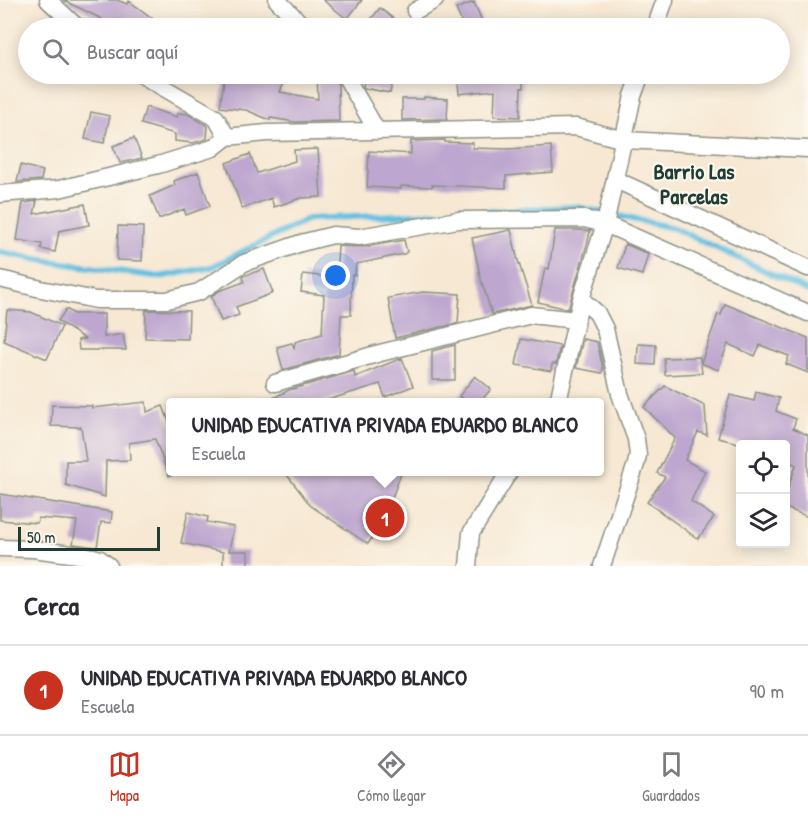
<!DOCTYPE html>
<html lang="es">
<head>
<meta charset="utf-8">
<style>
  body { margin:0; font-family:"Patrick Hand",sans-serif; background:#f2f2f3; color:#2b2b33 }
  .controls { position:absolute; right:18px; bottom:18px; display:grid; overflow:hidden; border-radius:6px; box-shadow:0 3px 15px #0003 }
  .controls button { width:54px; height:54px; display:grid; place-items:center; padding:0; border:0; border-bottom:2px solid #e1e1e2; background:#fff; color:#2b2b33; font:30px sans-serif }
  .scale { position:absolute; left:18px; bottom:15px; width:142px; box-sizing:border-box; padding-left:6px; border:3px solid #1f3d34; border-top:0; font-size:16px; line-height:21px; white-space:nowrap; color:#1f3d34; -webkit-text-stroke:4px #fbf7ec; paint-order:stroke }
  .you { position:absolute; left:336px; top:276px; width:21px; height:21px; margin:-15px; border:4px solid #fff; border-radius:50%; background:#1a73e8; box-shadow:0 0 0 9px #1a73e833 }
  .badge { display:grid; place-items:center; width:39px; height:39px; border-radius:50%; background:#c8321e; color:#fff; font-size:20px; font-weight:700 }
  .pin { position:absolute; translate:-50% -50%; border:3px solid #fff; box-shadow:0 2px 6px #0006 }
  .popup { position:absolute; left:166px; top:398px; width:438px; height:78px; box-sizing:border-box; display:grid; place-content:center; border-radius:6px; background:#fff; filter:drop-shadow(0 2px 4px #0005); font-size:20px; white-space:nowrap; color:#7c7c81 }
  .popup b { font-size:22px; color:#2b2b33 }
  .popup::after { content:''; position:absolute; left:50%; top:100%; margin-left:-12px; border:12px solid transparent; border-top-color:#fff }
  .list { margin:0; padding:0; list-style:none }
  h2 { display:flex; justify-content:space-between; align-items:center; height:78px; margin:0; padding:0 24px; font-size:26px }
  h2 small { font-size:20px; font-weight:400; color:#7c7c81 }
  .list li { display:grid; grid-template-columns:39px 1fr auto; gap:18px; align-items:center; box-sizing:border-box; height:90px; padding:0 24px; border-top:2px solid #e1e1e2 }
  .list b { display:block; font-size:22px; white-space:nowrap }
  .list p { margin:0; font-size:20px; white-space:nowrap; color:#7c7c81 }
  .list em { font-size:20px; font-style:normal; color:#7c7c81 }
  .icon { flex:none; width:33px; height:33px; fill:none; stroke:currentColor; stroke-width:2; stroke-linecap:round; stroke-linejoin:round }
  .map { position:relative; flex:none; width:808px; height:566px; overflow:hidden }
  .search { position:absolute; background:#fff; box-shadow:0 3px 15px #0003; left:18px; right:18px; top:18px; height:66px; display:flex; align-items:center; gap:15px; box-sizing:border-box; padding:0 21px; border-radius:33px; color:#7c7c81; font-size:22px }
  .sheet { height:168px; background:#fff }
  nav { display:flex; justify-content:space-around; align-items:center; box-sizing:border-box; height:84px; border-top:2px solid #e1e1e2; background:#fff; font-size:16px; color:#7c7c81 }
  nav a { display:grid; justify-items:center; gap:3px }
  nav .on { color:#c8321e }
  .map>svg:first-child { display:block }
</style>
</head>
<body>
<div class="map">
<svg width="808" height="566" viewBox="0 0 808 566">
  <rect width="100%" height="100%" fill="#fbf7ec"/>
  <filter id="ink" filterUnits="userSpaceOnUse"><feTurbulence type="fractalNoise" baseFrequency=".0167" numOctaves="2"/><feDisplacementMap in="SourceGraphic" scale="12" xChannelSelector="R" yChannelSelector="G"/><feConvolveMatrix kernelMatrix="1 2 1 2 8 2 1 2 1" color-interpolation-filters="sRGB"/></filter>
  <filter id="wash" filterUnits="userSpaceOnUse"><feTurbulence type="fractalNoise" baseFrequency=".008" numOctaves="4" result="noise"/><feDisplacementMap in="SourceGraphic" scale="24" xChannelSelector="R" yChannelSelector="G"/><feGaussianBlur stdDeviation="1.35" result="paint"/><feColorMatrix in="noise" values="0 0 0 0 0 0 0 0 0 0 0 0 0 0 0 0 0 1.4 0 .05"/><feComposite in="paint" operator="in"/></filter>
  <g filter="url(#wash)">
    <rect width="100%" height="100%" fill="#f7e8d3"/>
    <g fill="none" stroke-linecap="round" stroke-linejoin="round">
      <path stroke="#63bfe1" stroke-width="6" d="M0,252L35,259L159,277L212,267L308,219L576,207L674,228L808,291"/>
    </g>
    <g id="blocks">
      <path fill="#bda6cf" d="M63,0H117L127,4L129,1L152,18L145,28H124L100,23L102,19Z
        M323,0H362L347,19Z
        M474,2L485,28H464L456,9Z
        M380,8L405,28H364Z
        M225,74H259L284,83L280,92L318,99L317,74H333L334,80L338,84L339,121L295,122L270,118V120L246,110L220,107Z
        M366,74H394L390,93L364,88L363,86Z
        M457,74H487V77L523,78V88H521L520,117L494,116L495,90L459,94Z
        M424,97L448,99L447,119L402,120V99H424Z
        M146,107L177,117L178,113L188,114L208,126L207,139L193,143L175,141V134L141,124Z
        M91,112L110,116L104,143L85,139Z
        M134,138L142,158L120,163L113,146Z
        M445,140V142L473,143V148L508,149L551,146L553,172L506,176V188L432,185V187L401,186V189L367,187L369,151L411,154V141Z
        M318,149L321,197L301,198L274,207L271,198L242,209L226,163L250,154L257,173L295,161L294,150Z
        M21,165L43,171L41,180L17,182Z
        M198,172L210,206L186,215L184,209L159,219L150,196L175,185L174,181Z
        M37,201L34,214L85,204L89,225L59,231L55,252L41,249L42,244L17,240L23,203Z
        M118,226L143,227L142,261L117,260Z
        M511,230L517,257L532,305L492,314L481,280L472,238Z
        M555,230H578L590,231L588,241L568,309L538,302L545,268L549,269Z
        M404,240L407,252L404,254L356,264L355,275H352L351,315H341L339,354L283,370L277,347L292,343L294,348L295,342L322,334L324,295L301,292L303,274L336,278L338,246L370,247V246Z
        M625,244L648,254L642,275L618,268Z
        M264,269L273,293L236,307L239,315L221,321L211,296L219,291L244,282L243,276Z
        M423,292L460,294L458,323L395,338L388,298Z
        M725,304L808,338V373L786,364L789,356L760,345L755,356L728,344L718,370L701,363L718,314L721,315Z
        M66,309L74,314H104V337L123,334L126,350H79L78,340L85,339L58,321Z
        M7,310L31,312L62,326L47,359L4,341Z
        M146,310L189,311L188,339L145,338Z
        M521,339L560,346L556,364H552L551,371L516,365Z
        M583,339L597,342L603,368L602,373L576,368Z
        M638,344L656,345L655,365L637,364Z
        M455,345V380H432V351Z
        M700,357L702,373L665,375L664,358Z
        M402,358L413,386L385,397L380,384L321,402H265L289,390L354,371L355,377Z
        M475,376L491,389L480,402H467L459,396Z
        M665,386L705,406L707,435L698,432L685,460L705,471L691,501L714,517L698,539L647,502L665,477L657,473L675,438L644,407Z
        M756,392L779,398L776,411L796,419L793,428L808,435V517L786,508V493L796,465L786,460V444H742L718,438L730,395L754,401Z
        M146,402L147,412L163,406L171,427V476H169L155,439L129,443L130,460L106,461L105,497L66,485V461H86L81,427L51,426L52,405L92,406V408Z
        M284,471H402L390,503L393,505L368,544L311,506Z
        M0,494L112,512L111,523L101,522L97,547L73,544L77,521L38,518L37,523L0,520Z
        M188,512L208,517L207,522L234,527L229,551H248V566H223V552L181,543Z"/>
    </g>
  </g>
  <g filter="url(#ink)">
    <use href="#blocks" fill-opacity="0" stroke="#8b9284" stroke-width="1.5"/>
    <g fill="none" stroke-linecap="round" stroke-linejoin="round">
      <g stroke="#8b9284" stroke-width="19">
        <path id="minor" d="M48,0L78,28
          M277,0L305,28
          M415,11L435,0
          M655,28L665,0
          M140,74L216,118L227,137
          M343,74L347,79L377,131
          M616,180L808,268
          M0,194L59,189L158,165L213,148L227,137L267,133L576,127L624,140L808,149
          M0,279L41,289L96,300H167L199,292L244,263L301,243L333,235L359,237L458,220L584,219L605,224L808,313
          M581,299L597,313L605,329L620,394L636,439L638,455L636,464L602,566
          M275,383L380,353L531,315L576,320
          M558,402L581,299L605,224L633,96L641,74
          M0,548L33,549L93,557L100,559L109,566
          M468,566L471,533L509,472"/>
      </g>
      <use href="#minor" stroke="#fff" stroke-width="16"/>
    </g>
  </g>
  <g text-anchor="middle" stroke-width="4.5" stroke-linejoin="round" paint-order="stroke">
    <g font-size="22" font-weight="bold" fill="#1f3d34" stroke="#fbf7ec">
      <text x="694" y="179">Barrio Las<tspan x="694" dy="25">Parcelas</tspan></text>
    </g>
  </g>
</svg>
<div class="controls">
<button><svg class="icon" aria-label="locate" viewBox="0 0 24 24"><circle cx="12" cy="12" r="6"/><path d="M12 2v4M12 18v4M2 12h4M18 12h4"/></svg></button>
<button><svg class="icon" aria-label="layers" viewBox="0 0 24 24"><path d="M12 4l9 5-9 5-9-5zM3 14l9 5 9-5"/></svg></button>
</div>
<div class="scale">50 m</div>
<div class="you"></div>
<div class="pin badge" style="left:385px;top:518px">1</div>
<div class="popup"><b>UNIDAD EDUCATIVA PRIVADA EDUARDO BLANCO</b>Escuela</div>
<div class="search"><svg class="icon" aria-label="search" viewBox="0 0 24 24"><circle cx="10" cy="10" r="6"/><path d="M15 15l6 6"/></svg>Buscar aquí</div>
</div>
<section class="sheet">
<h2>Cerca<small></small></h2>
<ul class="list">
<li><span class="badge">1</span><div><b>UNIDAD EDUCATIVA PRIVADA EDUARDO BLANCO</b><p>Escuela</p></div><em>90 m</em></li>
</ul>
</section>
<nav>
<a class="on"><svg class="icon" aria-label="map" viewBox="0 0 24 24"><path d="M3 6l6-2 6 2 6-2v14l-6 2-6-2-6 2zM9 4v14M15 6v14"/></svg>Mapa</a>
<a><svg class="icon" aria-label="directions" viewBox="0 0 24 24"><path d="M12 3l9 9-9 9-9-9zM9 14v-3h6M13 9l2 2-2 2"/></svg>Cómo llegar</a>
<a><svg class="icon" aria-label="saved" viewBox="0 0 24 24"><path d="M7 4h10v16l-5-4-5 4z"/></svg>Guardados</a>
</nav>
</body>
</html>
